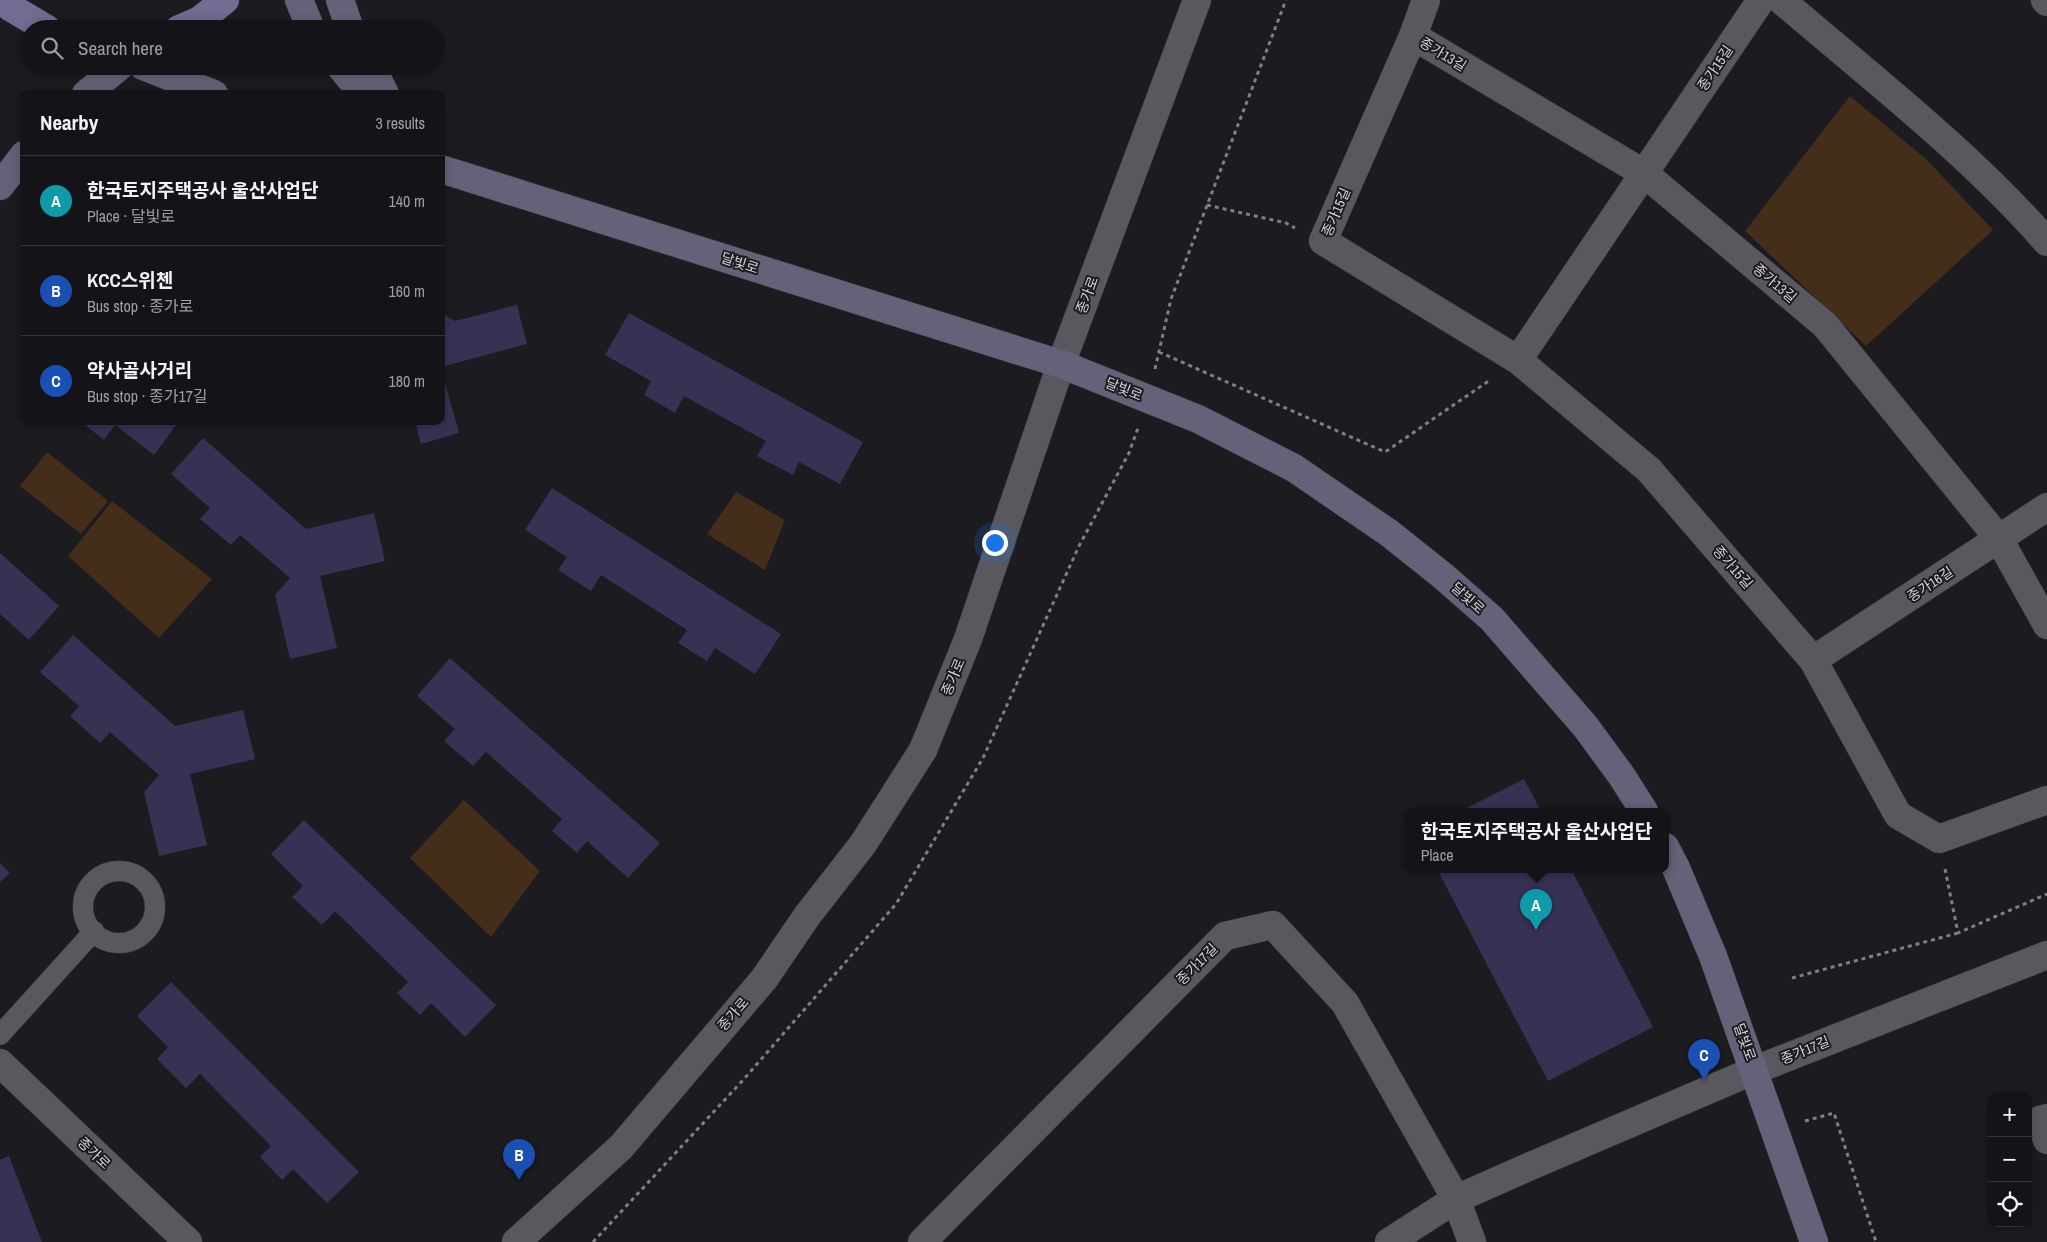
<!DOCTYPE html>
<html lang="en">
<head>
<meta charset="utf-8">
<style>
  body { margin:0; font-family:"Archivo Narrow","Noto Sans KR",sans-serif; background:#1d1d21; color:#f1f3f6 }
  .controls { position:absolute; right:15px; bottom:15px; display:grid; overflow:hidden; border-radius:10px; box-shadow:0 2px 12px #0003 }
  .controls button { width:45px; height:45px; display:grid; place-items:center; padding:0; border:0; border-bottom:1px solid #333337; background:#141418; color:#f1f3f6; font:25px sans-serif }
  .you { position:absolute; left:994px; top:542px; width:18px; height:18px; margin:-12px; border:4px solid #fff; border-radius:50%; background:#1a73e8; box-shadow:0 0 0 8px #1a73e833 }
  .badge { display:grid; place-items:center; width:32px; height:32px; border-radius:50%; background:#f6a247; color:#fff; font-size:16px; font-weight:700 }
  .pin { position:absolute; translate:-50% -41px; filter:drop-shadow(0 1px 2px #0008) }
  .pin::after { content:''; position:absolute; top:26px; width:18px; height:15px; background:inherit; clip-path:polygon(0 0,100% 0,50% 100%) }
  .popup { position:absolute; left:1404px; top:808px; width:265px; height:65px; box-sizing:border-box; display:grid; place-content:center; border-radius:10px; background:#141418; filter:drop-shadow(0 1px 4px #0005); font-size:16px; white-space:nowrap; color:#9d9ea2 }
  .popup b { font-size:19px; color:#f1f3f6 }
  .popup::after { content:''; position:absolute; left:50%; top:100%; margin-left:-10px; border:10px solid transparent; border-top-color:#141418 }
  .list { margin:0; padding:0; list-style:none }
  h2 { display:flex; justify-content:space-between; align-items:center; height:65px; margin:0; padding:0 20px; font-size:21px }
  h2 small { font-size:16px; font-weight:400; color:#9d9ea2 }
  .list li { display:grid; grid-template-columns:32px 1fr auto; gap:15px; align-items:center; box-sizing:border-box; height:90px; padding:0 20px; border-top:1px solid #333337 }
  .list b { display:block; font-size:19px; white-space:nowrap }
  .list p { margin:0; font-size:16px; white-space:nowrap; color:#9d9ea2 }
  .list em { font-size:16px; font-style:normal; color:#9d9ea2 }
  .icon { flex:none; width:28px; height:28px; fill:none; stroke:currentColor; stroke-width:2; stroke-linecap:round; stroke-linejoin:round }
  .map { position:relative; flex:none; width:2047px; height:1242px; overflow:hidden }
  .search { position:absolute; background:#141418; box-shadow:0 2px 12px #0003; left:20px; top:20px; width:425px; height:55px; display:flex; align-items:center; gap:12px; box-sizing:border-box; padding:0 18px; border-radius:28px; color:#9d9ea2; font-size:19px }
  .panel { position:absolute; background:#141418; box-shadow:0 2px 12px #0003; left:20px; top:90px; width:425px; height:335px; border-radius:10px }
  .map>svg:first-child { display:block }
</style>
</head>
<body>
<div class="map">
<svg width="2047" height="1242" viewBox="0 0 2047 1242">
  <rect width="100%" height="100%" fill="#1b1b20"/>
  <path fill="#442e19" d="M1850,96L1926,159L1993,230L1866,346L1745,231Z
    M47,452L108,501L81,534L20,486Z
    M736,492L785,520L765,570L707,534Z
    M112,501L212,579L159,638L68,556Z
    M464,800L540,871L491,937L410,858Z"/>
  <path fill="#373154" d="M517,305L527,344L441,367V313L455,321Z
    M629,313L863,442L840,484L799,462L793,475L757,456L766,441L684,396L675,413L644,395L651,381L605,355Z
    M441,368L459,433L421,444L415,421H441Z
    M80,421H179L154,455L115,425L104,440Z
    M203,438L306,529L374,513L385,561L320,576L337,648L290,659L275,595L290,578L240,535L231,545L200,519L210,508L171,474Z
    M552,488L781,634L755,674L715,648L707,661L678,643L687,630L601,575L591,591L558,570L567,557L525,530Z
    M0,553L59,606L29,640L0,614Z
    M73,635L175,726L243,710L255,759L190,774L207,845L159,856L144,792L159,775L110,732L100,743L70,716L79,706L40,672Z
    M450,658L660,843L628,878L587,841L577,853L552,831L562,819L486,752L473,766L444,741L455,729L417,696Z
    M1524,779L1541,811H1461Z
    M304,820L496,1005L465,1037L431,1003L420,1015L397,993L408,982L335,911L322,925L292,897L303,886L271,854Z
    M0,863L10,873L0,882Z
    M1437,869H1571L1653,1027L1548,1081Z
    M171,982L359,1172L327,1203L293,1169L282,1180L260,1157L271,1146L200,1074L186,1088L157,1059L168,1047L137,1016Z
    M9,1156L42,1242H0V1160Z"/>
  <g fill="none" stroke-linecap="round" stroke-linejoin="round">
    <g stroke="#38373b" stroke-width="21">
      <path id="service" d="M83 907a36 36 0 1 1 72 0a36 36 0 1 1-72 0Z
        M0,1035L94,931"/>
    </g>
    <g stroke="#38373b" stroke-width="29">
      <path id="minor" d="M1426,0L1413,36L1323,241L1518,360L1649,470L1813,660L1898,815L1939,839L2047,800
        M1781,0C1872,78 1968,152 2047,242
        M2045,0L2047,2
        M1413,36L1645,174L1825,325L1999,539L2047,625
        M1518,360L1761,0
        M1813,660L2047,507
        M0,1063L188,1242
        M2047,1118L2040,1120L2047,1140
        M516,1242L621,1147L764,979L807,916L863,844L923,750L968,639L1061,364L1197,0
        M922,1242L1225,936L1273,925L1345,1003L1456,1199L1472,1242"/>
    </g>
    <g stroke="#38373b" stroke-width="29">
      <path id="tertiary" d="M1389,1242L1456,1199L1533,1165L1755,1070L2047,955"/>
    </g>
    <g stroke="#38373b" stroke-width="29">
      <path id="secondary" d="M299,0L311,29
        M340,0L350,29
        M143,66L214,94
        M340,66L354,83L365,94
        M371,66L385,94
        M86,94L120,66
        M441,169L1061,364L1198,419L1294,468L1389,533L1443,576L1492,619L1585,726L1621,775L1644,811
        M0,186L24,155
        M1665,847L1676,868L1713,956L1814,1242"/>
    </g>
    <g stroke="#38373b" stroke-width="29">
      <path id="primary" d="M4,0L10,7L47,29
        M179,29L200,20L225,0"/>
    </g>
    <path stroke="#807f84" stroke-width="3" stroke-dasharray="4 4" stroke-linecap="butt" d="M1207,205L1286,223L1295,228
      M1159,352L1385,452L1490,380
      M1155,369L1171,299L1286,0
      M1945,869L1958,933L2047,894
      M1792,978L1958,933
      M1805,1121L1834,1113L1876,1242
      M593,1242L744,1079L896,904L983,758L1079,546L1129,453L1138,428"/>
    <use href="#service" stroke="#59585e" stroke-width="20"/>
    <use href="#minor" stroke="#59585e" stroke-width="28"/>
    <use href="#tertiary" stroke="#59585e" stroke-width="28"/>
    <use href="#secondary" stroke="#656178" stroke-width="28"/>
    <use href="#primary" stroke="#726b92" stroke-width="28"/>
  </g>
  <g text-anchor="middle" stroke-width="4" stroke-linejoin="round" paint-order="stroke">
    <g font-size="14" fill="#d5d4d8" stroke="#1b1b20">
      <text transform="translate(1443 54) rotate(31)" y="5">종가13길</text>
      <text transform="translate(1715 68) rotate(-56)" y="5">종가15길</text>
      <text transform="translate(1336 212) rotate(-67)" y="5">종가15길</text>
      <text transform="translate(740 263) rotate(18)" y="5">달빛로</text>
      <text transform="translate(1775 283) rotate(40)" y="5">종가13길</text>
      <text transform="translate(1087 295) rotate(-70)" y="5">종가로</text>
      <text transform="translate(1124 389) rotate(22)" y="5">달빛로</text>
      <text transform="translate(1733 567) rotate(49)" y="5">종가15길</text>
      <text transform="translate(1930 584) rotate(-33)" y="5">종가16길</text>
      <text transform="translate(1468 598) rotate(42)" y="5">달빛로</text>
      <text transform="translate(953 677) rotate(-67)" y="5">종가로</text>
      <text transform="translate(1197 964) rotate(-45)" y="5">종가17길</text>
      <text transform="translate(733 1014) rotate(-49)" y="5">종가로</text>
      <text transform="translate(1745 1042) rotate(70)" y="5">달빛로</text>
      <text transform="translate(1805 1050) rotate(-22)" y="5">종가17길</text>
      <text transform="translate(94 1153) rotate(44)" y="5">종가로</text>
    </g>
  </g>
</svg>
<div class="controls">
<button>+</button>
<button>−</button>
<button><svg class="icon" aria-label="locate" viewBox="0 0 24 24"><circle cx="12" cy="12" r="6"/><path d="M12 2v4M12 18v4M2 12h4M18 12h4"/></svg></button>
</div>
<div class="you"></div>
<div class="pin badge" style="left:1536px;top:930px;background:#0f9aa8">A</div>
<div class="popup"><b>한국토지주택공사 울산사업단</b>Place</div>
<div class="pin badge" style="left:519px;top:1180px;background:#1a4fb4">B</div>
<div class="pin badge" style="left:1704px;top:1080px;background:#1a4fb4">C</div>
<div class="search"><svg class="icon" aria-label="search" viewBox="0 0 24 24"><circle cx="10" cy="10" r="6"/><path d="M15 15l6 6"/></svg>Search here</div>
<section class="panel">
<h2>Nearby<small>3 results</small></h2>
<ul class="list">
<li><span class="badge" style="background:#0f9aa8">A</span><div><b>한국토지주택공사 울산사업단</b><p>Place · 달빛로</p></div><em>140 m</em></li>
<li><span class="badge" style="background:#1a4fb4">B</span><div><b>KCC스위첸</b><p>Bus stop · 종가로</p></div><em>160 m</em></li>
<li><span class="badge" style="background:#1a4fb4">C</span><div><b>약사골사거리</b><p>Bus stop · 종가17길</p></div><em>180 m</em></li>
</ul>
</section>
</div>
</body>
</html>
